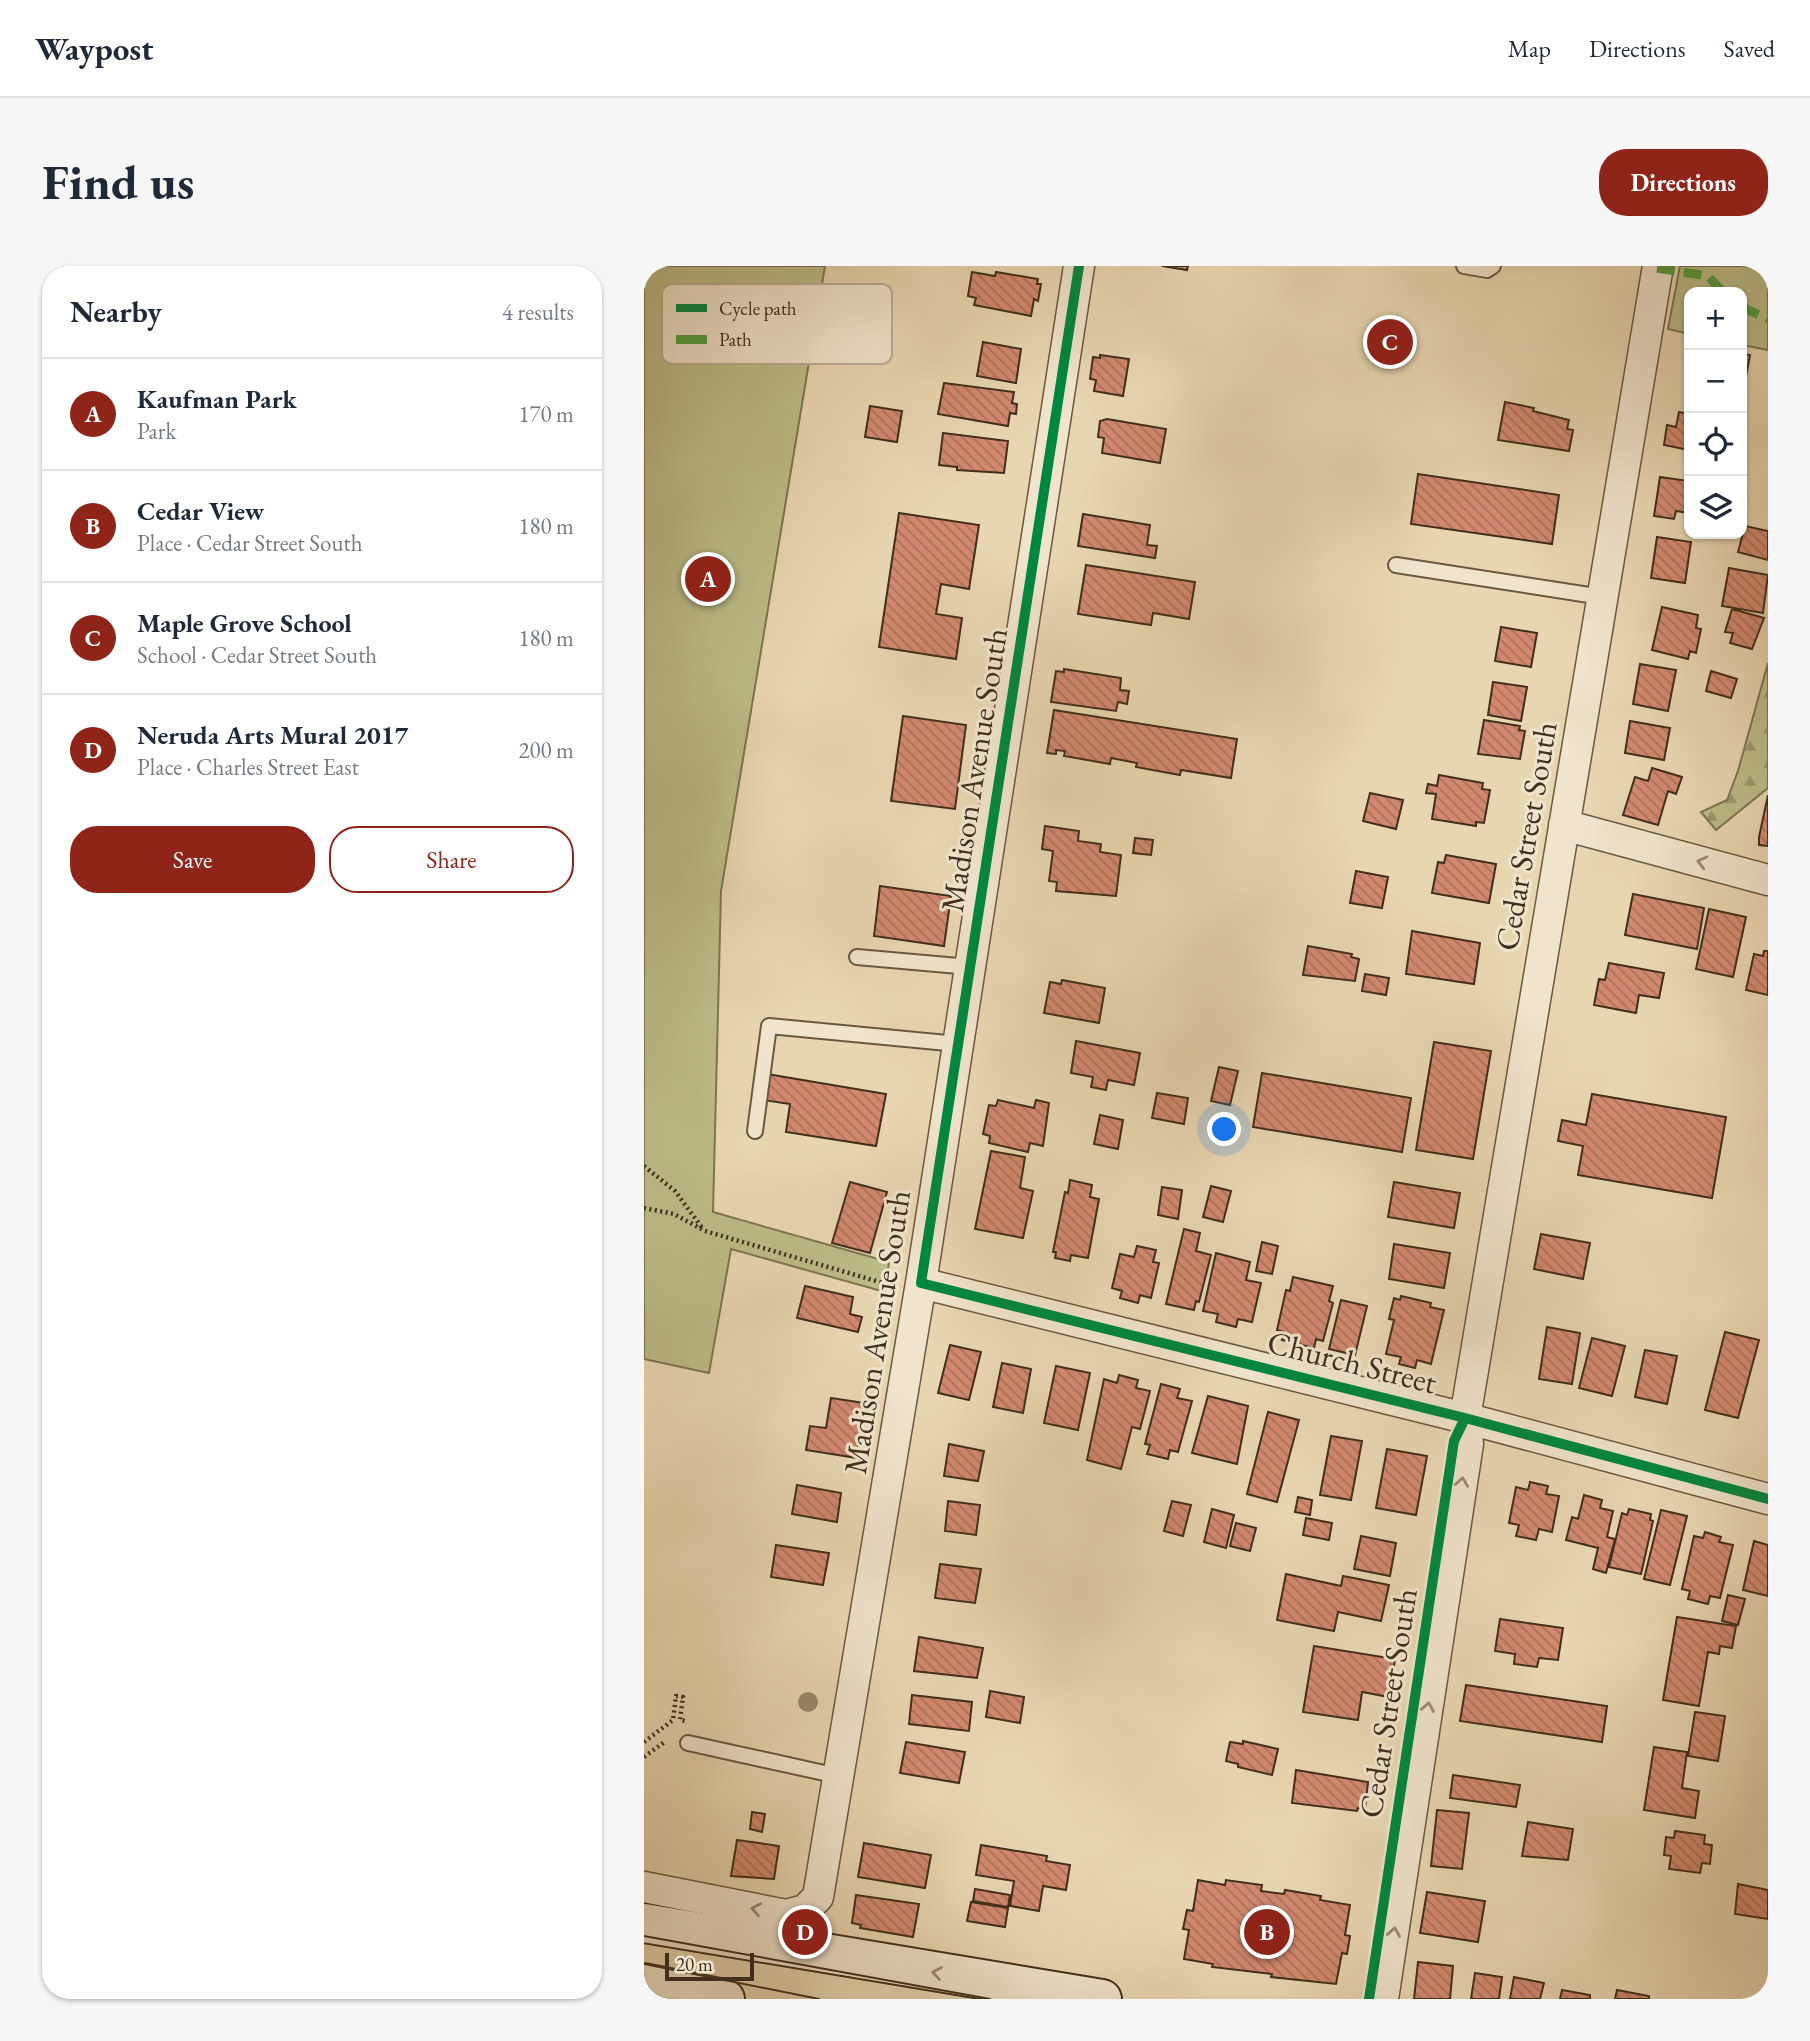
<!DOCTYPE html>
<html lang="en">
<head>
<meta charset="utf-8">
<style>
  body { margin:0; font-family:"EB Garamond",serif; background:#f6f6f7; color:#1f2937 }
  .controls { position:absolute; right:21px; top:21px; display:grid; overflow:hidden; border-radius:14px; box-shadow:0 2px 5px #0004 }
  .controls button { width:63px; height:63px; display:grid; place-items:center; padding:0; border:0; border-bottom:2px solid #e0e1e3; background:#fff; color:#1f2937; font:35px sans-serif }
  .scale { position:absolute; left:21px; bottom:18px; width:89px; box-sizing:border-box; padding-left:7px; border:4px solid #412e1c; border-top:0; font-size:19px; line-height:24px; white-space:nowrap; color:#412e1c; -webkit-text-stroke:5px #f0e4cc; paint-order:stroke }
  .you { position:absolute; left:581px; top:864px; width:24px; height:24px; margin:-18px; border:5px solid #fff; border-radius:50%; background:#1a73e8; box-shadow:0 0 0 10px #1a73e833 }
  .badge { display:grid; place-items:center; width:46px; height:46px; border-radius:50%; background:#8f2418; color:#fff; font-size:23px; font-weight:700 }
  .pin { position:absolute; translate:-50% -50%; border:4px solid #fff; box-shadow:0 2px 7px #0006 }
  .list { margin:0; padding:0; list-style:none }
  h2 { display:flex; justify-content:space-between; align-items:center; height:91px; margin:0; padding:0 28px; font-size:30px }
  h2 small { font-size:23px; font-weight:400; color:#747a83 }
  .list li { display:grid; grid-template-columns:46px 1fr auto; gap:21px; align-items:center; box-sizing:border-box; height:112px; padding:0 28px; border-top:2px solid #e0e1e3 }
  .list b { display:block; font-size:26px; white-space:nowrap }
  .list p { margin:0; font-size:23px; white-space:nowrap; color:#747a83 }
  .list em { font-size:23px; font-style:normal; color:#747a83 }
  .actions { display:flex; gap:14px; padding:21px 28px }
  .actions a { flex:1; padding:16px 0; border:2px solid #8f2418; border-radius:28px; text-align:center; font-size:24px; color:#8f2418 }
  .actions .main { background:#8f2418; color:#fff }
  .icon { flex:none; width:38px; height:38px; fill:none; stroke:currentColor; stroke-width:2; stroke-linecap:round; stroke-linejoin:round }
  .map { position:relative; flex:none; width:1124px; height:1733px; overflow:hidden; border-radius:28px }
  header { display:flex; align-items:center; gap:42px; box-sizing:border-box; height:98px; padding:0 35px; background:#fff; border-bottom:2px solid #e0e1e3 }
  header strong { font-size:33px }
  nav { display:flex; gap:38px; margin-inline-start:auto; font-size:24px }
  .intro { display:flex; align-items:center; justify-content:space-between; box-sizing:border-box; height:168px; padding:0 42px }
  h1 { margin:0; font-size:49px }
  .button { padding:18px 32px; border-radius:28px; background:#8f2418; color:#fff; font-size:24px; font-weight:700 }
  main { display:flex; gap:42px; padding:0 42px }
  aside { flex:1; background:#fff; border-radius:28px; box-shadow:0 2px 5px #0004 }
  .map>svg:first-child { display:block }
</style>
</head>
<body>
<header>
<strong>Waypost</strong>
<nav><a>Map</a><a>Directions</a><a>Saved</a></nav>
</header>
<div class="intro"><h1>Find us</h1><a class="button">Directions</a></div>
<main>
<aside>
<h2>Nearby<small>4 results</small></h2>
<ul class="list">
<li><span class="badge">A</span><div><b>Kaufman Park</b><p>Park</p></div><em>170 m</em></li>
<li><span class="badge">B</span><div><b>Cedar View</b><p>Place · Cedar Street South</p></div><em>180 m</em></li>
<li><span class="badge">C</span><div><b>Maple Grove School</b><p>School · Cedar Street South</p></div><em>180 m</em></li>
<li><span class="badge">D</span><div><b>Neruda Arts Mural 2017</b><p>Place · Charles Street East</p></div><em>200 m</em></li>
</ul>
<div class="actions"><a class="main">Save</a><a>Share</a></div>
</aside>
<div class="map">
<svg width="1124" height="1733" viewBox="0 0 1124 1733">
  <defs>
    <pattern id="forest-firs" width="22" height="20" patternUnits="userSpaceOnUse" patternTransform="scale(1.75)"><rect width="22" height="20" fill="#bbbc88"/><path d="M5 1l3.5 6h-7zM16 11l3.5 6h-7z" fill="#9a996e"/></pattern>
    <pattern id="building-back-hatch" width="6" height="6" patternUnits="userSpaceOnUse" patternTransform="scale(1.75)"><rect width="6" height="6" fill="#d28970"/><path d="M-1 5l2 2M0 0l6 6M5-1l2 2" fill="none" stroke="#ac705b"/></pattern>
  </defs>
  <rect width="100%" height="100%" fill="#e8d6b1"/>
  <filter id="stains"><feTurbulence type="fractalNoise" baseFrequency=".00286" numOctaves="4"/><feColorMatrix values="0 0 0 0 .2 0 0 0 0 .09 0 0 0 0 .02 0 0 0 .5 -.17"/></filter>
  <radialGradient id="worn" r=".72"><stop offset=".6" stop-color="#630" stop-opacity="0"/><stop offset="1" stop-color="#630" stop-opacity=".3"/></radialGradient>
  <path fill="url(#forest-firs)" stroke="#7e7552" stroke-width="2" d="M1124,397V522L1072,564L1057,546L1083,534L1094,505Z"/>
  <path fill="#bbbc88" stroke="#7e7552" stroke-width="2" d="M0,0H181L77,625L69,946L245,996L241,1026L87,983L65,1107L0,1093Z
    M1036,0H1100L1124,5V84L1098,79V26H1045V68L1024,63Z"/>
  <path fill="url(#building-back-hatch)" stroke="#412e1c" stroke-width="2" d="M518,0H544L543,4Z
    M328,6L351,10L352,6L394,13L393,18H397L394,35L390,33L387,50L330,39L332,32L324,30Z
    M339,76L377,83L372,117L333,110Z
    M1098,88L1106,89L1098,132Z
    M456,89L485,93L479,130L450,125L452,114L446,113L449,91L456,92Z
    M300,117L370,126L368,137L373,138L372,148L366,147L364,160L294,148Z
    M861,136L890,142L889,145L925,154L923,163L929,164L925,185L854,174Z
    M226,140L258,145L253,176L221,171Z
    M1035,146L1045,148V184L1020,179L1023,159L1032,161Z
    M463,153L522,163L516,197L458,187L460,172L454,171L456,155Z
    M299,167L364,175L360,207L313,204V201L295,199Z
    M774,208L915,229L908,278L767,258Z
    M1016,211L1045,215V247L1032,245L1030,253L1010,250Z
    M255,247L335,259L325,323L297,318L292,348L318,352L312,393L235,381Z
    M439,248L506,259L503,279L513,280L511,292L434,280Z
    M1101,260L1124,265V294L1094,286Z
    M1013,271L1047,276L1041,317L1007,312Z
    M442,299L551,316L545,353L509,347L507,359L434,348Z
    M1085,302L1124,309L1119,347L1078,340Z
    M1018,341L1054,349L1052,362L1057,363L1052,387L1046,385L1044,393L1008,384Z
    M1088,343L1120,352L1108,383L1086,377L1089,367L1081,366Z
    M857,361L893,367L887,401L851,395Z
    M996,398L1032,404L1024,445L989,438Z
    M420,403L477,412L476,424L485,425L483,438L474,436L472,445L407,436L412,405L420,406Z
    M1067,405L1093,413L1087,432L1062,425Z
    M849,416L883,421L877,455L844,449Z
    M410,444L593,473L587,512L537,504L536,509L492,501L493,497L467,492L466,498L420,490L421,485L412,484V488L403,487Z
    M259,450L322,459L311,543L247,535Z
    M840,454L876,460L875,464L881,465L876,493L834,488Z
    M986,455L1026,462L1020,494L981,487Z
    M1008,502L1038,511L1032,528L1024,525L1014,559L979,549L991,511L1004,515Z
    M795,509L839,517L838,523L846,524L840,557L832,556V560L788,553L792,528L782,527L784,518L793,520Z
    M726,527L759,534L752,563L719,555Z
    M1124,529V580L1115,579V571Z
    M401,560L435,565L434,575L457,578L456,586L477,589L472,630L412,625L413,616L405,615L409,585L398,583Z
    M491,572L509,574L507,589L489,587Z
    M802,589L852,598L845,637L788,627L794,596L800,597Z
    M712,605L744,611L738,642L706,637Z
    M236,620L307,630L300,680L230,670Z
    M989,628L1060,642L1053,683L981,669Z
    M1065,643L1102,651L1089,711L1052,703Z
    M768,665L836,677L830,718L762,708Z
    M664,680L708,688L707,691L715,693L711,715L659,709Z
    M1120,685H1124V729L1102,724L1110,688L1119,690Z
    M965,697L1020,707L1015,732L995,729L992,747L950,739L955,713L961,714Z
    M721,708L745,712L742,729L718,725Z
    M418,714L461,722L455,757L400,747L406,716L417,718Z
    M432,775L496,787L490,819L464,814L462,824L447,821L449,811L427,807Z
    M790,776L847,785L829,893L772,884Z
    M575,801L594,805L586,839L567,835Z
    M618,807L767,832L758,886L609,861Z
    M123,808L242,828L232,880L142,866L146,838L119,834Z
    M513,827L544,832L540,858L508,852Z
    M948,828L1082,851L1068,932L934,909L939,880L914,875L918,854L942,859Z
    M354,834L390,842L392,834L405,837L399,880L386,877L384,886L345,877L346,870L339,868L345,839L352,840Z
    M456,849L479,854L474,883L450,878Z
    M347,885L381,891L376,922L389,925L379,972L331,963Z
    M426,914L448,919L446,931L455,933L444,992L427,989L426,995L411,992L412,986H409L421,926L424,927Z
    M206,916L243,926L226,987L188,977Z
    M750,916L816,927L810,962L744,951Z
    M567,920L587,925L579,956L559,951Z
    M518,921L538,924L534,953L514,949Z
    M540,963L556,967L552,985L567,989L555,1036L552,1035L550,1044L522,1038Z
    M897,968L946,977L939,1013L890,1003Z
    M618,976L634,980L628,1008L612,1005Z
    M750,978L806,987L800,1022L745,1013Z
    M493,980L512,984L509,996L515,997L507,1032L496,1029L494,1037L476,1032L478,1025L468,1022L476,988L490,991Z
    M572,987L606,996L602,1014L617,1017L608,1056L594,1053L592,1061L572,1056L574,1048L559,1045Z
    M649,1011L689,1020L685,1035L689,1037L679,1075L672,1073L670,1082L638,1074L640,1066L633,1064L642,1024L646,1025Z
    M161,1020L209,1031L206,1048L218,1051L214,1066L153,1052Z
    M757,1030L787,1037L786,1041L800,1044L787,1098L773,1094L771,1102L755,1098L757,1091L742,1088L750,1054L745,1053L750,1032L756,1034Z
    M697,1034L723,1040L711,1089L685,1083Z
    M903,1061L936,1067L928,1118L895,1113Z
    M1081,1066L1115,1074L1094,1152L1061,1144Z
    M948,1072L981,1080L968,1130L935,1122Z
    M306,1079L337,1086L325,1134L294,1127Z
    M1001,1084L1033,1090L1023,1138L991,1131Z
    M358,1097L387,1103L379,1147L349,1141Z
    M412,1100L446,1107L434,1164L400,1157Z
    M475,1109L494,1114L492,1122L506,1125L496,1163L488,1161L477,1203L443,1194L460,1113L473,1117Z
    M517,1118L536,1123L533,1132L548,1135L534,1186L526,1184L524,1193L503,1188L506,1179L501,1178Z
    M564,1130L604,1140L593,1198L548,1187Z
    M187,1132L221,1137L213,1192L162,1184L166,1160L182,1162Z
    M624,1146L655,1154L633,1236L603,1228Z
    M687,1170L718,1175L707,1234L676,1229Z
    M305,1178L340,1185L334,1215L300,1210Z
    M743,1183L783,1190L772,1249L732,1242Z
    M886,1216L904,1220L902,1228L915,1230L908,1266L895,1263L892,1274L872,1270L875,1259L865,1257L872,1221L884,1224Z
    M153,1219L197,1227L193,1256L148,1248Z
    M940,1229L958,1234L956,1242L969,1245L963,1271L971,1273L962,1307L949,1303L954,1282L922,1274L928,1251L934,1253Z
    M654,1231L668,1234L666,1249L651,1246Z
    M304,1235L336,1239L332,1269L301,1265Z
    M528,1235L547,1239L539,1270L520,1265Z
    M568,1243L590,1249L582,1282L560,1276Z
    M985,1243L1007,1248L1006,1254L1009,1255L997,1308L965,1301L978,1247L983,1249Z
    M1017,1244L1043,1250L1026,1319L1000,1313Z
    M662,1252L688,1257L685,1274L659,1269Z
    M592,1257L612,1262L606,1285L586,1280Z
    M1061,1266L1077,1271L1075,1276L1089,1279L1076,1332L1066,1330L1064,1338L1044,1333L1046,1325L1038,1323L1050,1270L1059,1272Z
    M717,1270L752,1277L746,1310L710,1303Z
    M1110,1275L1124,1279V1330L1099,1324Z
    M132,1279L185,1287L179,1319L127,1311Z
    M296,1298L337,1303L331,1337L291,1332Z
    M642,1308L697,1320L699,1310L745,1319L737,1355L694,1346L690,1365L633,1354Z
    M1084,1329L1101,1333L1094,1359L1078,1355Z
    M1033,1351L1092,1360L1088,1382L1076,1380L1075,1388L1064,1386L1055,1440L1019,1434Z
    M856,1353L919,1362L914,1394L895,1392L893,1401L870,1398L871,1388L851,1385Z
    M275,1371L339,1382L333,1412L270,1405Z
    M670,1380L751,1393L745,1431L718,1426L714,1454L659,1446Z
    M822,1419L963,1440L958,1476L816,1455Z
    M346,1425L380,1431L376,1457L342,1451Z
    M268,1429L328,1436L325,1465L265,1458Z
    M1051,1446L1081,1450L1074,1495L1044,1490Z
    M599,1475L634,1483L628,1509L594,1501V1498L582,1495L586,1476L599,1478Z
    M262,1476L321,1486L315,1517L256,1507Z
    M1010,1481L1043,1486L1038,1522L1055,1525L1051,1552L1000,1544Z
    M652,1504L724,1516L721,1543L714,1542L713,1545L648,1537Z
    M809,1509L876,1519L872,1541L806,1532Z
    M793,1544L825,1547L818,1603L787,1600Z
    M108,1546L121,1548L118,1566L106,1563Z
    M884,1556L929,1563L924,1594L878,1590Z
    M1031,1565L1061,1569L1060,1578L1068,1579L1066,1598L1058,1597L1056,1607L1025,1603L1027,1590L1020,1589L1022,1571L1030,1572Z
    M93,1574L135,1580L130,1613L87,1610Z
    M220,1577L287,1589L281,1622L214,1611Z
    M337,1579L403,1590L402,1595L426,1599L422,1624L399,1620L395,1645L366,1640L370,1615L332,1609Z
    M554,1614L581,1619L582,1614L618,1619L617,1625L640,1628L641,1624L677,1630L676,1634L706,1639L701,1669L706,1670L703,1688L698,1687L692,1718L627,1711L628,1708L568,1701L569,1698L540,1693L545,1664L539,1663L543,1644L549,1645Z
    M1094,1618L1124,1624V1653L1091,1648Z
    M331,1623L366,1629L364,1641L329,1635Z
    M783,1626L841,1635L834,1676L776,1667Z
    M212,1629L275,1638L269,1671L216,1662L217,1659L208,1657Z
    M327,1636L364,1642L361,1661L323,1655Z
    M774,1696L809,1700L806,1733H770Z
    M831,1707L858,1711L855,1733H827Z
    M870,1711L900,1717L896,1733H866Z
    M918,1724L946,1729V1733H916Z
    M973,1724L1005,1730V1733H971Z"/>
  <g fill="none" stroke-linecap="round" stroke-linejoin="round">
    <g stroke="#6b5841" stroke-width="18">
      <path id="service" d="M820,0L843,4L849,0
        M752,299L958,331
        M213,691L326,701
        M111,865L125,760L314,778
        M44,1477L194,1510"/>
    </g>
    <g stroke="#6b5841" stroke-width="33">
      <path id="minor" d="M920,559L1124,614
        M277,1017L821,1152L1124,1233
        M0,1621L142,1649L161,1644L174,1631L277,1017L435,0
        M739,1733L824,1178L821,1152L1014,0"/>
    </g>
    <g stroke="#412e1c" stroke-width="42">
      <path id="secondary" d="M0,1657L458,1733
        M0,1717L81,1733"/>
    </g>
    <path stroke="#412e1c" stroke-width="4.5" stroke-dasharray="2 3.5" stroke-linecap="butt" d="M0,900L31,925L59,963
      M0,942L30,948L61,965L249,1020
      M0,1476L29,1454L32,1430L39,1431L36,1454L41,1455
      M0,1491L22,1475"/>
    <use href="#service" stroke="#f0e4cc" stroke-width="14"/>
    <use href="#minor" stroke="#f0e4cc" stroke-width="30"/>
    <use href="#secondary" stroke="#f0e4cc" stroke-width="38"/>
    <path stroke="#412e1c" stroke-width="2" d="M0,1670L346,1733
      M0,1698L175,1733"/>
    <path stroke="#539d3e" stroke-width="9" stroke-dasharray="18 9" stroke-linecap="butt" d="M1013,2L1064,10L1079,26
      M1098,41L1124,53"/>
    <g stroke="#f0e4cc" stroke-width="15">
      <path id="cycleway" d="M435,0L277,1017L821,1152L1124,1233
        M725,1733L810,1175L821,1152"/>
    </g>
    <use href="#cycleway" stroke="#00873e" stroke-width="10"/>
  </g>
  <circle fill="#99896b" cx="164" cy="1436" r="10"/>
  <defs><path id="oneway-chevron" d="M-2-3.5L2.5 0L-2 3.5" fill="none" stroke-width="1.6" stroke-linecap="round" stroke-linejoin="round" transform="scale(1.75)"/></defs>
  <g stroke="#988974">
    <use href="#oneway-chevron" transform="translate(1058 596) rotate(-165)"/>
    <use href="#oneway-chevron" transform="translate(818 1216) rotate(-82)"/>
    <use href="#oneway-chevron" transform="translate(784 1441) rotate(-80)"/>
    <use href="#oneway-chevron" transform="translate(112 1643) rotate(-169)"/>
    <use href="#oneway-chevron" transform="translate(750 1666) rotate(-81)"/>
    <use href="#oneway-chevron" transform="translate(293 1707) rotate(-171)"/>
  </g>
  <g text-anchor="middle" stroke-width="6" stroke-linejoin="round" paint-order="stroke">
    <g font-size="32" fill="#412e1c" stroke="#f0e4cc">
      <text transform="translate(330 504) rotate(-81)" y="11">Madison Avenue South</text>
      <text transform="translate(882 570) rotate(-80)" y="11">Cedar Street South</text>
      <text transform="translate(233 1066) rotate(-81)" y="11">Madison Avenue South</text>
      <text transform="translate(708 1096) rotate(14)" y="11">Church Street</text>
      <text transform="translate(744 1437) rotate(-81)" y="11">Cedar Street South</text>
    </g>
  </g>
  <rect x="18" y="18" width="230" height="80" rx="10" fill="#f0e4cc" stroke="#bcad97" stroke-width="2"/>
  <rect x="32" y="38" width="31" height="8" fill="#00873e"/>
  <rect x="32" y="69" width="31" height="9" fill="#539d3e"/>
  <g font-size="19" fill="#412e1c">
    <text x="75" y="49">Cycle path</text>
    <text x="75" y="80">Path</text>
  </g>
  <rect width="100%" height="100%" filter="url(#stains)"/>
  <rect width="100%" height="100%" fill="url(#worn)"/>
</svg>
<div class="controls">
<button>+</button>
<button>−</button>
<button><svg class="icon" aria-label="locate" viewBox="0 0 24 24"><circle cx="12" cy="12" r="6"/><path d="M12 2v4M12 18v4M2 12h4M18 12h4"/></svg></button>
<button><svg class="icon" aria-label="layers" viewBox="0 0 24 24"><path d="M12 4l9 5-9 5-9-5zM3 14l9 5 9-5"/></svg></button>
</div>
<div class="scale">20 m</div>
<div class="you"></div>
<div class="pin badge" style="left:64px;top:313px">A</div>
<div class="pin badge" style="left:623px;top:1666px">B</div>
<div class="pin badge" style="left:746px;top:76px">C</div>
<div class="pin badge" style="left:161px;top:1666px">D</div>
</div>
</main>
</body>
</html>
